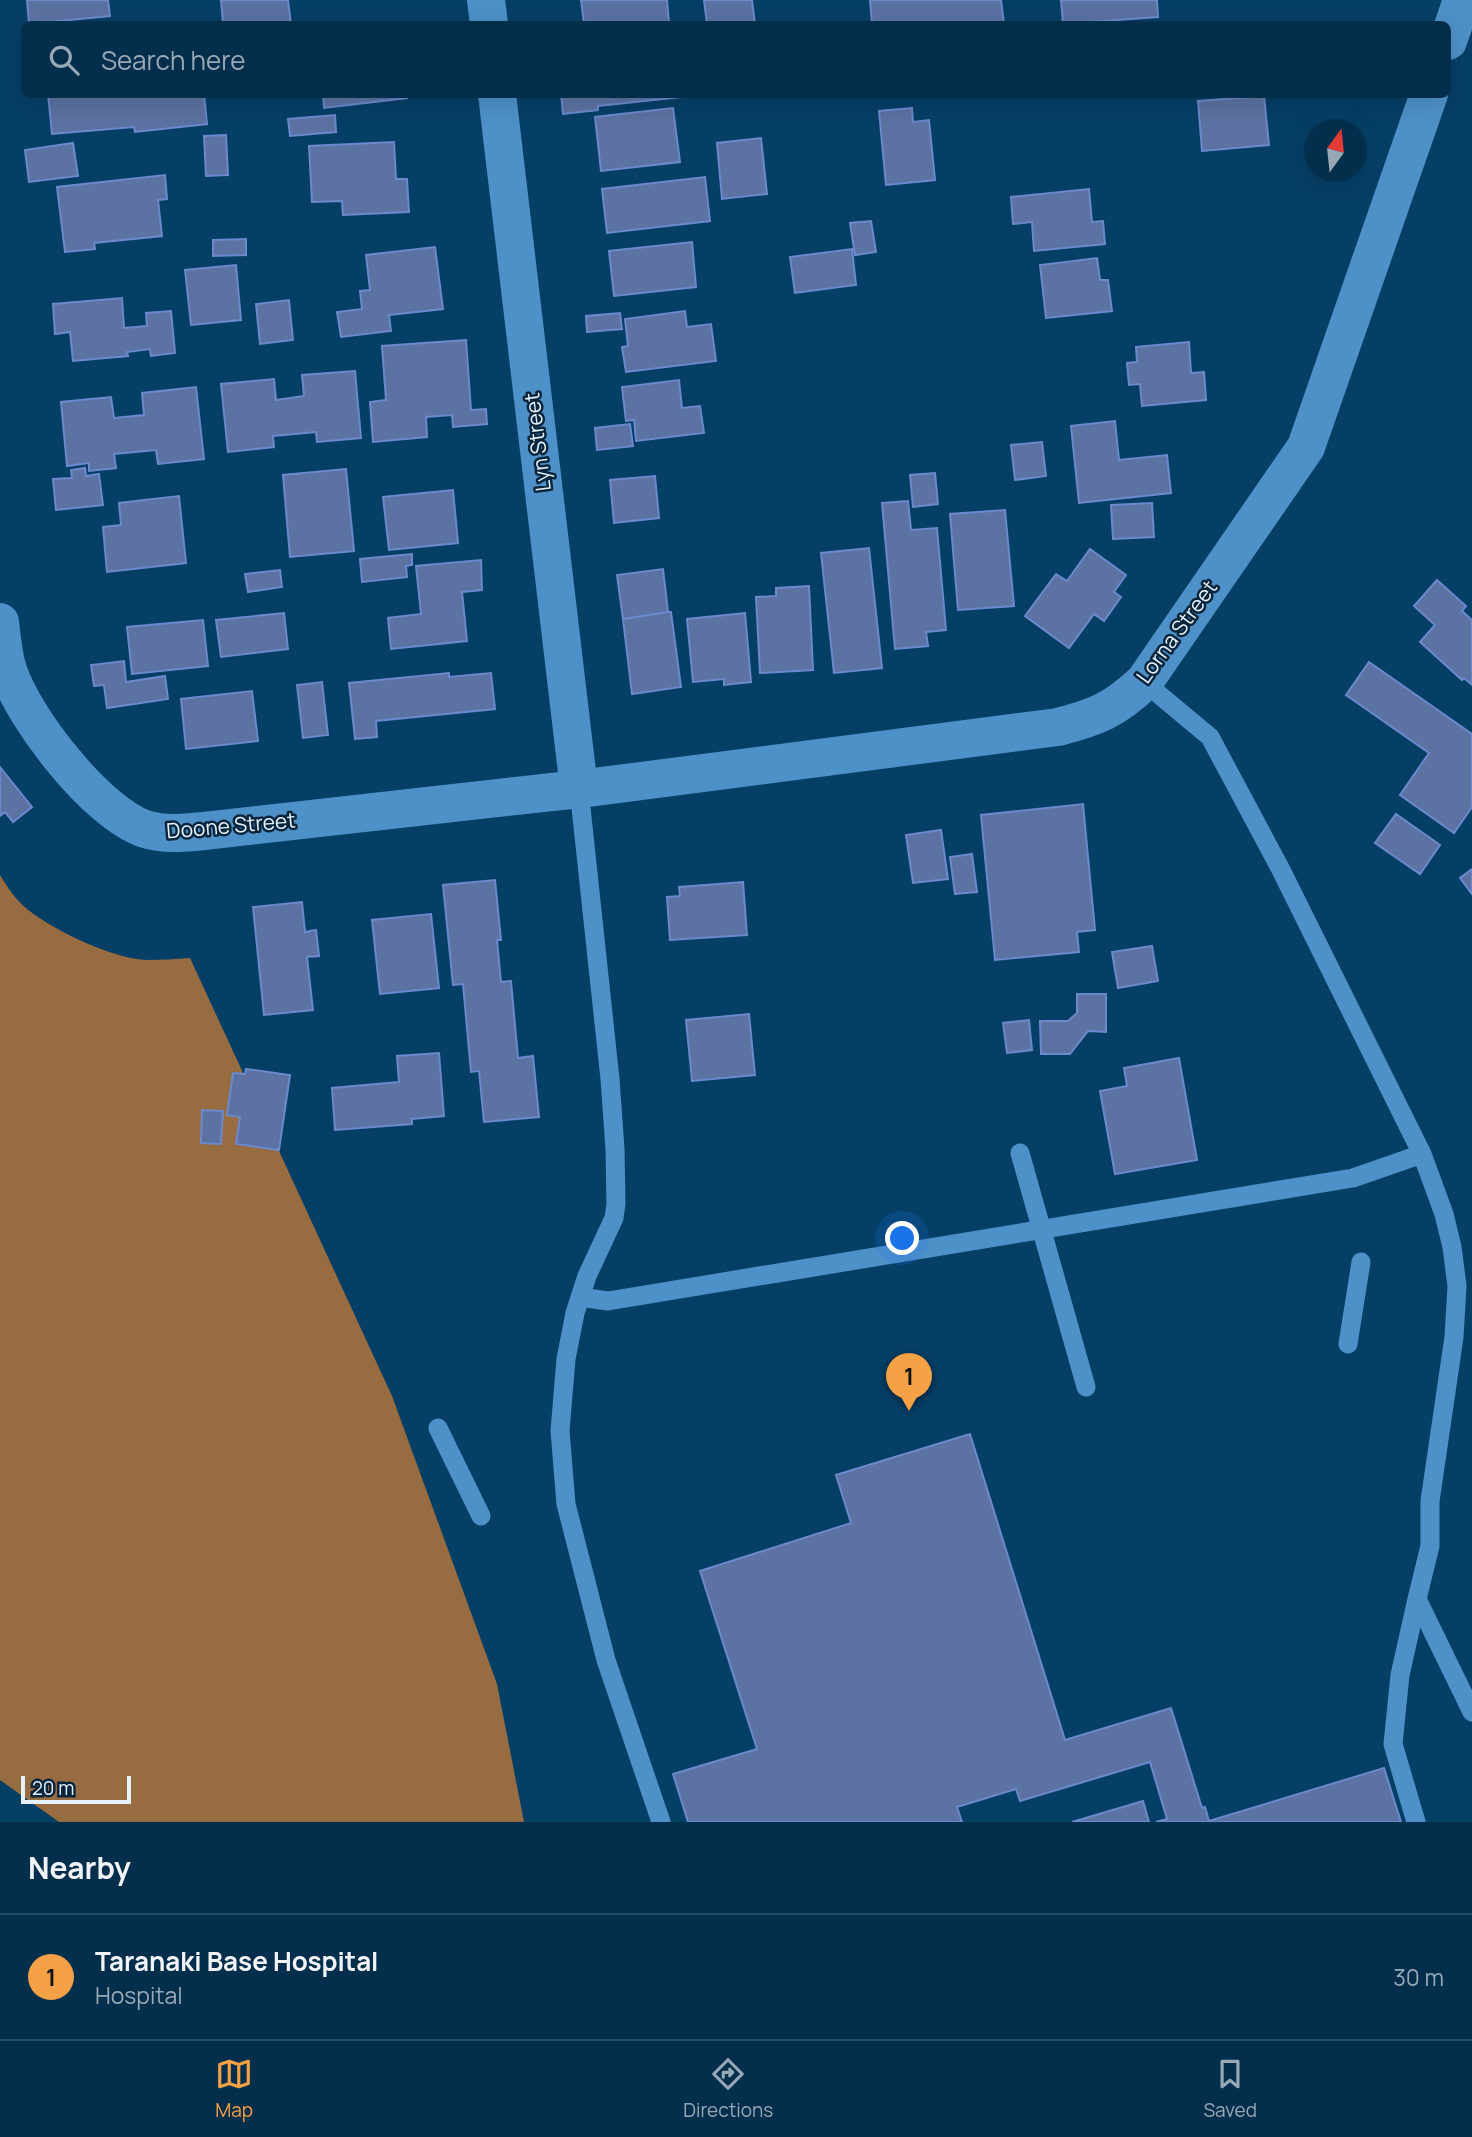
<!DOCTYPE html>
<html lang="en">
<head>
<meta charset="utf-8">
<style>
  body { margin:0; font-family:Manrope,sans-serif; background:#0d3753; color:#f1f3f6 }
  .compass { position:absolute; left:1304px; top:119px; width:63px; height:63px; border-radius:50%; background:#042f4c; box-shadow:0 7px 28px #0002; rotate:15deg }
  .scale { position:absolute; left:21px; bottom:18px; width:110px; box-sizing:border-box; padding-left:7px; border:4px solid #e5f2fe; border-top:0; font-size:19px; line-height:24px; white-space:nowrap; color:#e5f2fe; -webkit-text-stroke:5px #08253b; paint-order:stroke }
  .you { position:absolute; left:903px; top:1239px; width:24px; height:24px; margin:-18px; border:5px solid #fff; border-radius:50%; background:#1a73e8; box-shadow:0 0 0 10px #1a73e833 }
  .badge { display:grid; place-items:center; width:46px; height:46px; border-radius:50%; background:#f5a246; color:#111; font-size:23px; font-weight:700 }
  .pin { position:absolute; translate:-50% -58px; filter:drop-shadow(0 2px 4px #0008) }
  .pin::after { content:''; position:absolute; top:37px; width:24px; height:21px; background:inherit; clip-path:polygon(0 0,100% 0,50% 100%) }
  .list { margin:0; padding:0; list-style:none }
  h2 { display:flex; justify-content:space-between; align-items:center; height:91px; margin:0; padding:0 28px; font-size:30px }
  h2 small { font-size:23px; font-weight:400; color:#97a9b5 }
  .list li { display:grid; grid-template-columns:46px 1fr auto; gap:21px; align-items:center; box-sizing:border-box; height:126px; padding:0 28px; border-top:2px solid #254a64 }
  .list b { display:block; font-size:26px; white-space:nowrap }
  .list p { margin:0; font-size:23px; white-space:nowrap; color:#97a9b5 }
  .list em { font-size:23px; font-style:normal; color:#97a9b5 }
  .icon { flex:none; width:38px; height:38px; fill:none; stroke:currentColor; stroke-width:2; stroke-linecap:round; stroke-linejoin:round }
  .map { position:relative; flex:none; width:1472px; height:1822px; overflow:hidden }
  .search { position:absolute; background:#042f4c; box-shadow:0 7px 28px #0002; left:21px; right:21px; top:21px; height:77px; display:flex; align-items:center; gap:18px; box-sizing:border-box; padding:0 24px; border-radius:10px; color:#97a9b5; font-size:26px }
  .sheet { height:217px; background:#042f4c }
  nav { display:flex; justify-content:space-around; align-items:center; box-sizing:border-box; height:98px; border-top:2px solid #254a64; background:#042f4c; font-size:19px; color:#97a9b5 }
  nav a { display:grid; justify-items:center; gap:4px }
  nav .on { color:#f5a246 }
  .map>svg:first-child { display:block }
</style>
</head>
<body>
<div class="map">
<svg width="1472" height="1822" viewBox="0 0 1472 1822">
  <rect width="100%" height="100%" fill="#063f66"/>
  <path fill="#976c41" d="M0,875C7,887 16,900 27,909C55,931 111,958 146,960C161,960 176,959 190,958L392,1396L497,1684L524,1822H59L0,1780Z"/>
  <path fill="#5c72a2" stroke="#6b89cc" stroke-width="2" d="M27,0H108L110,16L29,24Z
    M221,0H288L291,24H223Z
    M581,0H667L669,22L584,24Z
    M704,0H752L755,24H707Z
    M870,0H1001L1004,24H872Z
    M1061,0H1157L1158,17L1063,24Z
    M48,94H204L207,124L135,132L134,127L52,134Z
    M323,94H407V98L324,108Z
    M561,94H681V97L598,106V110L563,114Z
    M1264,96L1269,145L1202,151L1198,101Z
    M673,108L680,162L601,171L595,117Z
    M912,108L913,122L929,120L935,180L886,185L879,111Z
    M335,115L336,132L290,136L288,119Z
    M226,135L228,175L206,176L204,136Z
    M761,138L767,194L722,199L717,143Z
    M394,142L396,179H407L409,212L343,215L342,201L312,202L309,146Z
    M73,143L78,176L29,182L25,150Z
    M165,175L167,199L158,200L162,236L94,243L95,249L65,252L57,187Z
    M705,177L710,221L607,233L602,189Z
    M1089,189L1092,222L1103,221L1105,244L1034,251L1032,222L1013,224L1011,197Z
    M871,221L876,252L855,255L850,223Z
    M246,239V255L213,256V240Z
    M692,242L696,287L614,296L609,251Z
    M435,247L443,309L389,315L391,331L341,337L337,312L362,309L360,291L370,290L366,255Z
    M852,249L856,285L795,293L790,257Z
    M1097,258L1100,280H1108L1112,311L1046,318L1040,265Z
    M236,265L241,320L191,325L185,270Z
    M122,298L124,328L147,326L146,313L171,311L175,353L151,356L150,349L127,352L128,356L73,361L70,332L55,334L53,304Z
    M289,300L293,340L260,344L256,304Z
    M685,311L687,327L711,324L716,361L626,372L622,347L628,346L625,319Z
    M620,313L622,329L587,332L586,316Z
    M466,340L471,410L486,409L487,424L453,427L452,415L426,417L427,437L373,442L370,402L386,400L382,346Z
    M1189,342L1191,373L1204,372L1206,400L1142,406L1140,384L1129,385L1127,363L1137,362L1136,347Z
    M355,371L361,438L317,442L316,432L273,436L274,447L228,452L221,384L274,379L276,400L304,396L302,375Z
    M679,380L682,408L700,406L704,433L636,441L634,420L626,421L622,387Z
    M196,387L204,459L158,464L156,450L114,454L116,468L89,471V463L67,466L61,402L111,397L114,418L144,415L142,393Z
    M1115,421L1119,460L1167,455L1171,493L1079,503L1071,426Z
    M630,424L633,446L597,450L595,428Z
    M1042,442L1046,476L1015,480L1011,445Z
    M85,468L86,476L99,474L103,505L56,510L53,479L72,478L71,470Z
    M346,469L354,551L290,557L283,475Z
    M935,473L938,504L913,507L910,475Z
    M655,476L659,518L614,523L610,480Z
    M453,490L458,543L389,550L383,497Z
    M179,496L186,563L107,572L103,527L121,525L119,503Z
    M908,501L911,530L937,528L946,630L926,632L928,646L895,649L882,503Z
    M1152,503L1154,537L1113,539L1111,505Z
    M1005,510L1014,606L958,610L950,514Z
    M869,548L882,668L834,673L821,553Z
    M1090,549L1126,575L1114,592L1121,597L1104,621L1094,614L1069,648L1025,616L1056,574L1067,581Z
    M412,554V565L406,566L407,577L362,582L360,559Z
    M481,560L482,590L462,592L467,641L391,649L388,618L421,614L416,566Z
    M663,569L668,612L623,619L617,575Z
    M280,570L282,587L248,592L245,574Z
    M1437,580L1466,606L1462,611L1472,620V685L1464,678L1462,680L1420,642L1435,625L1414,606Z
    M809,586L813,670L760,673L756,597L776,596V588Z
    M668,612H671L681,687L632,694L623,619Z
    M284,613L288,649L221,657L216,620Z
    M745,613L751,682L724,685V679L693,682L687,619Z
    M203,620L208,666L132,674L127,627Z
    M124,661L126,682L165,676L168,699L107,708L104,685L94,686L91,665Z
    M1369,662L1472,734V807L1454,833L1400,795L1429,753L1346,695Z
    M449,673V677L491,673L495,709L376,721L377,737L355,739L349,683Z
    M322,682L328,735L303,738L297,685Z
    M252,691L258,741L186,749L181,699Z
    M0,767L32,807L13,822L5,812L0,816Z
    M1083,804L1095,930L1077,932L1079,952L995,960L981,815Z
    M1396,814L1440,845L1420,874L1375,843Z
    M941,830L948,879L913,883L906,835Z
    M972,854L977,892L955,894L950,857Z
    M1472,869V894L1460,878Z
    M495,880L501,940H497L501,982L511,981L518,1058L533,1056L539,1117L484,1122L479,1071L471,1072L463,984L453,985L443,885Z
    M743,882L747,935L670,940L667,897L680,896L679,887Z
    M302,902L305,932L316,930L319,956L307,957L313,1010L264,1015L253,907Z
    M431,914L439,988L380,994L372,920Z
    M1152,946L1158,981L1118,988L1112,952Z
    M1077,994H1106V1032L1088,1031L1070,1054H1041L1040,1021H1068L1077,1013Z
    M749,1014L755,1075L692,1081L686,1020Z
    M1029,1020L1032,1050L1007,1053L1003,1023Z
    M439,1053L444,1116L412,1119V1124L335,1130L332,1088L399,1082L397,1056Z
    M1179,1058L1197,1160L1115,1174L1100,1091L1127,1086L1124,1068Z
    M246,1069L290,1075L279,1150L236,1144L240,1117L227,1115L233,1073L245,1074Z
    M202,1110L223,1111L221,1144L201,1143Z
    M970,1434L1065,1740L1171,1708L1202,1808L1205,1807L1209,1821L1384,1768L1401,1822H1156L1167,1819L1150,1762L1020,1801L1016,1789L957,1807L962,1822H688L673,1774L757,1749L700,1571L851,1523L836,1475Z
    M1143,1801L1149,1822H1072Z"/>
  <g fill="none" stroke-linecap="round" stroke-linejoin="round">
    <path stroke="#4e91c8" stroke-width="19" d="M1144,682L1210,737L1280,868L1422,1154L1444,1214L1452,1247L1457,1286L1454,1337L1430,1501V1546L1417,1599L1472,1712
      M579,789L610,1079L615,1149L616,1204L614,1218L587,1276L575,1313L566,1359L560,1431L566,1504L606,1660L661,1822
      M1020,1153L1086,1387
      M580,1297L608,1301L1353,1178L1422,1154
      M1348,1344L1361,1262
      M438,1428L481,1516
      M1416,1822L1393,1744L1400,1675L1417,1599"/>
    <path stroke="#4e91c8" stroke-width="38" d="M486,0L489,24
      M1448,41L1462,0
      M497,94L579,789
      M0,622C2,638 3,655 8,670C23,718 97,813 145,829C164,835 184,833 204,831L579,789L1058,727C1097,717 1114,710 1144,682L1306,447L1429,94"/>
  </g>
  <g text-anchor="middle" stroke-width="5" stroke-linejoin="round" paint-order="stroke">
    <g font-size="21" fill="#e5f2fe" stroke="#08253b">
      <text transform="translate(538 442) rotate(-97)" y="7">Lyn Street</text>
      <text transform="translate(1177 632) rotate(-54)" y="7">Lorna Street</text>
      <text transform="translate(231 826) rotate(-5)" y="7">Doone Street</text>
    </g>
  </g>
</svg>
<svg class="compass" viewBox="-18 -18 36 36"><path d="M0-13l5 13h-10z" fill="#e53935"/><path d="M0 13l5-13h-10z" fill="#97a9b5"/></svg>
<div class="scale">20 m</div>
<div class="you"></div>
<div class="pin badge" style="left:909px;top:1411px">1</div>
<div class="search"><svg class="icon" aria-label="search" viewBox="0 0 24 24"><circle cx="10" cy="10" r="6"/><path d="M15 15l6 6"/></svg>Search here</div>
</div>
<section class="sheet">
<h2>Nearby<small></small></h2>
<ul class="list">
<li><span class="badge">1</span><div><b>Taranaki Base Hospital</b><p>Hospital</p></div><em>30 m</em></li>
</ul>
</section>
<nav>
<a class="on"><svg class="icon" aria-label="map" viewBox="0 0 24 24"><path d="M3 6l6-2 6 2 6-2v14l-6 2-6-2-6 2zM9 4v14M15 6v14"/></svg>Map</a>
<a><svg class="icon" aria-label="directions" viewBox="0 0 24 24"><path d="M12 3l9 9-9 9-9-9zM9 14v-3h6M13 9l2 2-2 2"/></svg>Directions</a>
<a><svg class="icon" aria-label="saved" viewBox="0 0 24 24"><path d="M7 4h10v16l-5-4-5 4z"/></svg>Saved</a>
</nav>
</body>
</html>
